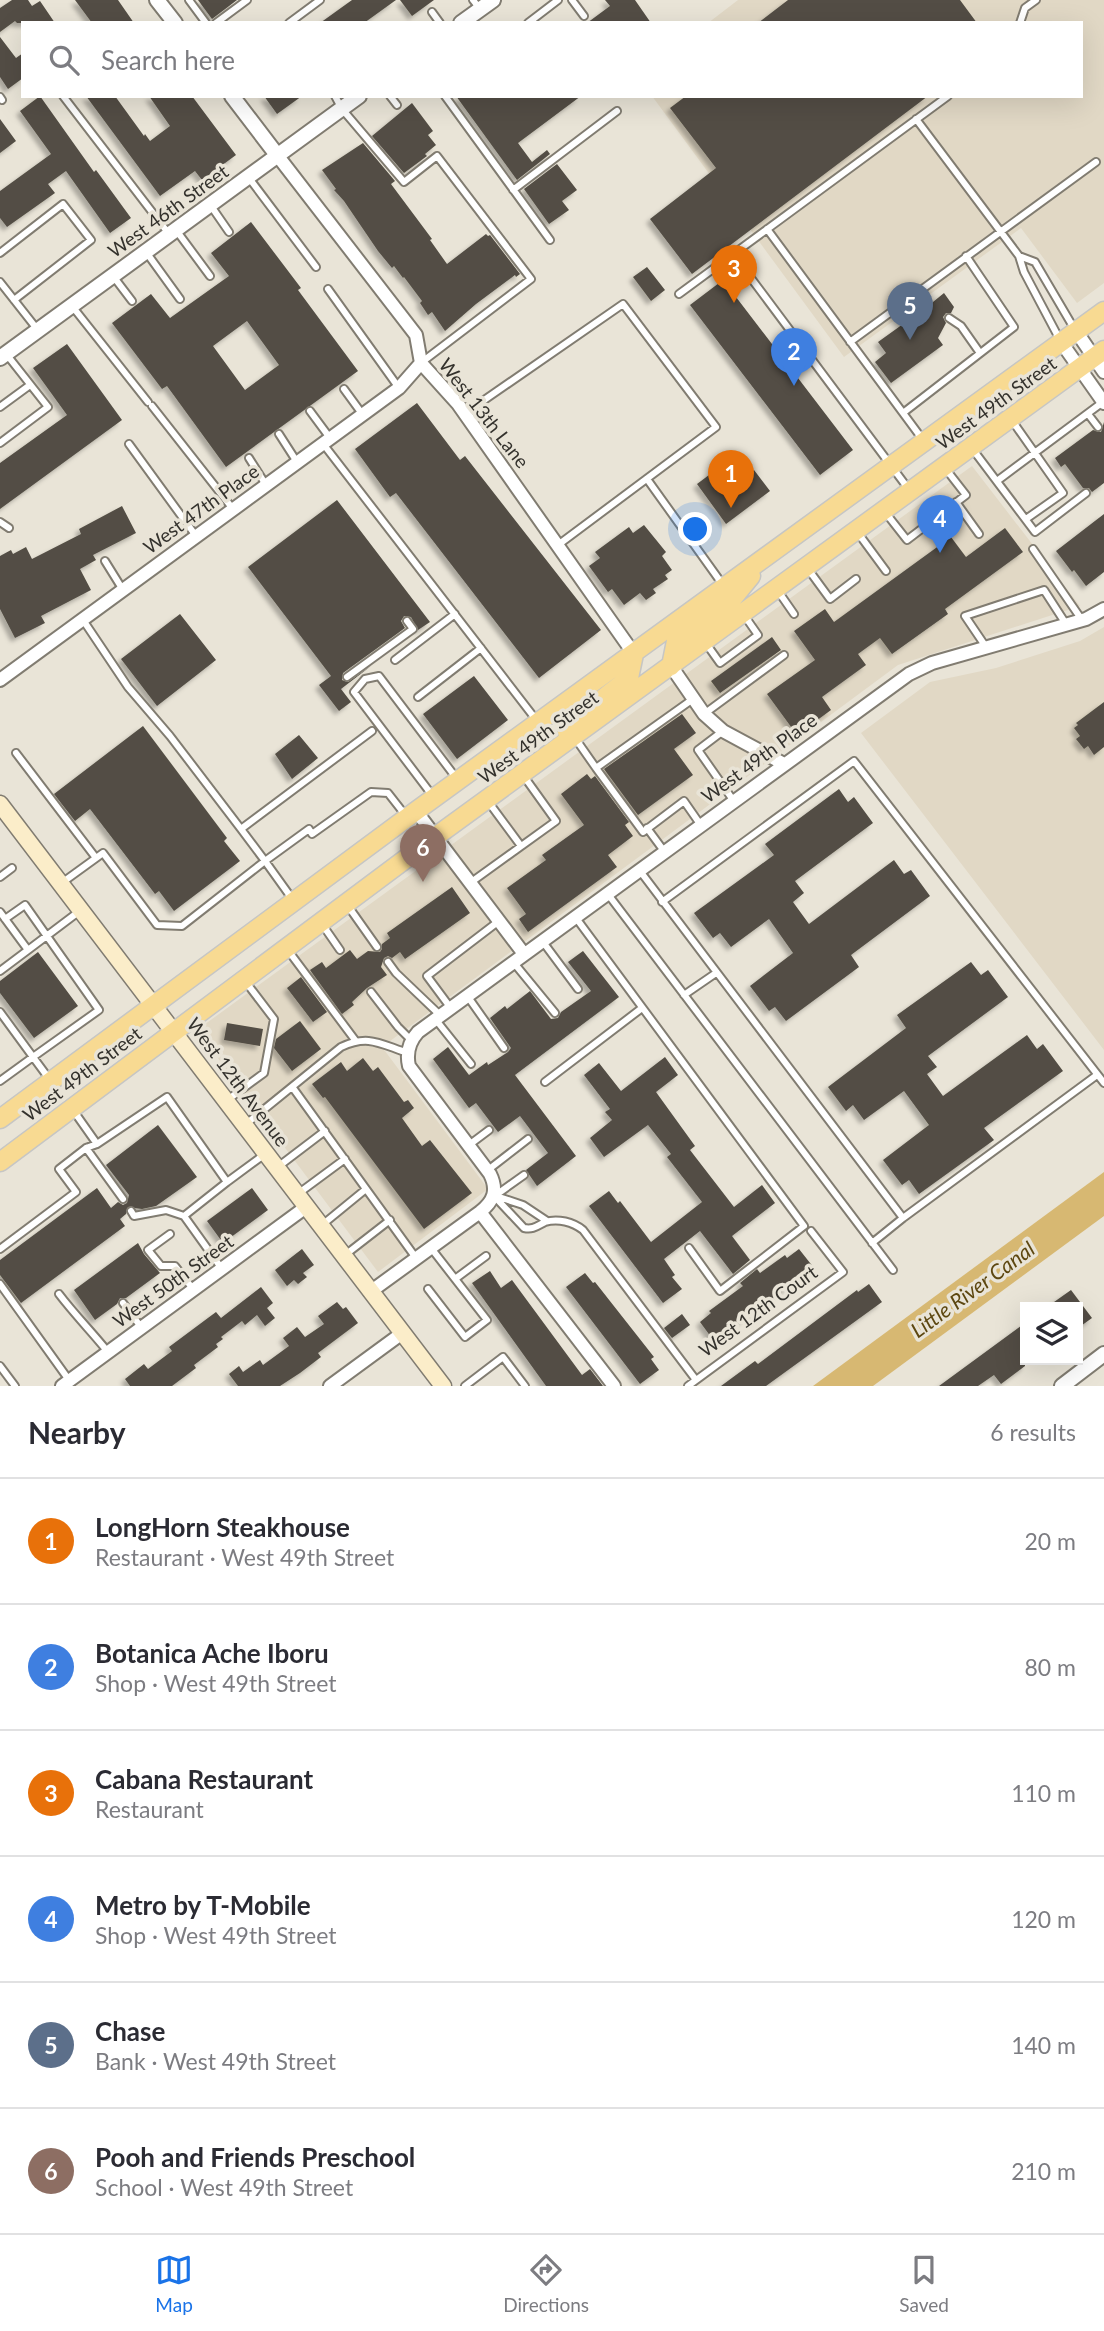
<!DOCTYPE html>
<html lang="en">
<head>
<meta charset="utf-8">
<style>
  body { margin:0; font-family:Lato,sans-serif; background:#f2f2f3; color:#2b2b33 }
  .controls { position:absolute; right:21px; bottom:21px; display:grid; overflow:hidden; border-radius:0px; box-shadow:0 7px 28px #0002 }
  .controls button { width:63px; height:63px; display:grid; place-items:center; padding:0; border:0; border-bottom:2px solid #e1e1e2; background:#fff; color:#2b2b33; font:35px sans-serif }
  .you { position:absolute; left:696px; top:530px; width:24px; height:24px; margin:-18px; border:5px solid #fff; border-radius:50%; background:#1a73e8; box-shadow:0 0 0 10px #1a73e833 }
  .badge { display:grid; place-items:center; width:46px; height:46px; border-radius:50%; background:#1a73e8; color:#fff; font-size:23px; font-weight:700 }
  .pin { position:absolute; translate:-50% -58px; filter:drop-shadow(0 2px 4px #0008) }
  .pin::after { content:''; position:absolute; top:37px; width:24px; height:21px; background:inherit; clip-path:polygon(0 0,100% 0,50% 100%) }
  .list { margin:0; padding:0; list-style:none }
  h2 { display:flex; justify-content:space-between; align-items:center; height:91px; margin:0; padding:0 28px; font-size:30px }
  h2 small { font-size:23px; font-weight:400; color:#7c7c81 }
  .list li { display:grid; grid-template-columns:46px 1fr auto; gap:21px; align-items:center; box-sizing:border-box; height:126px; padding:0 28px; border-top:2px solid #e1e1e2 }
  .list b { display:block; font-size:26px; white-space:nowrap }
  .list p { margin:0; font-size:23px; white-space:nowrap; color:#7c7c81 }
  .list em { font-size:23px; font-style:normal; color:#7c7c81 }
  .icon { flex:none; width:38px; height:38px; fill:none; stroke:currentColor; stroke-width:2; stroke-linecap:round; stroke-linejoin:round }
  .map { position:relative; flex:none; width:1104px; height:1386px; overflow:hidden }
  .search { position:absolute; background:#fff; box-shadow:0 7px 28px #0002; left:21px; right:21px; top:21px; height:77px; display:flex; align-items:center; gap:18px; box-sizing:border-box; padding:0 24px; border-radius:0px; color:#7c7c81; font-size:26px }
  .sheet { height:847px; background:#fff }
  nav { display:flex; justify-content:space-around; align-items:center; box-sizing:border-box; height:98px; border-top:2px solid #e1e1e2; background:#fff; font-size:19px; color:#7c7c81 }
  nav a { display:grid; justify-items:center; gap:4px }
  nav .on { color:#1a73e8 }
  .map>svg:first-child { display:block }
</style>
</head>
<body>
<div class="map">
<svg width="1104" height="1386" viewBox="0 0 1104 1386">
  <defs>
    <filter id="shadow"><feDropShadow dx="-4" dy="4" stdDeviation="2" flood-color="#0004"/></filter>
  </defs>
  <rect width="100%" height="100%" fill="#e9e4d7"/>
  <path fill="#e1d8c5" d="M738,0H1104V283L1077,303L1021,228L844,357L652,96H1081V23H708Z
    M972,466L1080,606L898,665L382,1047L488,1189L378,1272L197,1030Z
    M1104,627V1050L861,733L930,682L996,668L1080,641Z"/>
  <path fill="#d7b872" d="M1104,1172V1216L873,1386H813Z"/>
  <path fill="#534e44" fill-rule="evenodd" filter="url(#shadow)" d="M12,0H28L32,6L40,1L55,23H17L15,21L0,32V8Z
    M75,0H118L134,23H92Z
    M198,0H237L212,19Z
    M352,0H396L364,23H320Z
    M400,0H434L412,16Z
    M605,0H635L651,23H587L610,6Z
    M788,0H960L977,23H758Z
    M0,37L16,58L23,53V78L8,89L0,77Z
    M40,96L94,172L96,170L131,218L110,233L66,171L48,184L55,193L7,227L0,218V191L51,154L20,111Z
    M86,96H115L144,136L145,134L150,141L170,126L149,96H192L236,155L202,180L195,171L160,196Z
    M264,96H302L277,114Z
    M456,96H581L518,143L532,162L547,150L550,154L517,180Z
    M686,96H928L692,274L650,219L716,168L670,108Z
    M412,103L433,131L428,135L436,145L425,154L427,156L404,173L372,136Z
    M0,119L16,141L0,153Z
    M363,143L395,181L391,184L432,239L430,240L447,264L486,234L488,236L490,235L520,274L516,277L515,275L476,304L445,331L432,312L428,315L420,303L422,301L404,277L403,278L394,266L392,268L378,251L344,201L334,190L336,189L322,170Z
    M557,164L577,190L562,201L569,210L549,224L524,189Z
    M251,222L301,288L298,290L358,371L226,467L167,386L162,389L112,323L151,294L170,318L229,276L211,253ZM247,321L279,365L245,390L213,346Z
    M647,267L665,290L651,301L633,277Z
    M723,280L853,450L820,475L690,305Z
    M944,293L954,307L951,313H946L943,317L946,323L938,338L943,345L891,383L875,362L886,353L878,342L924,309L931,310L933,302Z
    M67,344L122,420L0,509V463L67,415L33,368Z
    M417,403L460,460L465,456L601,630L539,678L396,493L390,497L355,449Z
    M1104,422V483L1092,492L1089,488H1083L1065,464L1061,467L1055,458L1093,430L1101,432Z
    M739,459L750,474L754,470L770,491L726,524L697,484L725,463L728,468Z
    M337,500L430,622L418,630L411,617L404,616L401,621L405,628L343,673L342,680L348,682L371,666L341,689L351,702L339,711L319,685L331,676L248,567Z
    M122,506L136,533L93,555L96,560L80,569L91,590L41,616L45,623L15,638L0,609V556L11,550L13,554L26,547L32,559L81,534L79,529Z
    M1104,514V572L1086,586L1074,570L1072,572L1056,551Z
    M644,525L666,552L662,556L672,570L665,575L668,579L653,589L656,593L646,600L640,593L624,605L612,589L608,592L589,566L600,558L595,552L629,527L633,533Z
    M1005,528L1023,552L945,609L948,614L892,654L880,638L858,654L866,665L822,697L831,710L797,735L767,694L815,660L794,631L825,609L834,622L951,537L966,557Z
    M180,614L216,660L157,706L121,659Z
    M772,637L781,650L720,693L711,681Z
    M474,676L508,720L457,759L423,714Z
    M1104,702V747L1094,755L1088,746L1084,749L1076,739L1080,736L1074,728L1078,725L1076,723Z
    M682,714L696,733L674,749L693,775L638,815L604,769Z
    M143,726L227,838L224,841L240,861L174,911L159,891L155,894L90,809L75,821L54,794Z
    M299,735L318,758L292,779L275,754Z
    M587,774L591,779L595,776L629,822L625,825L633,836L608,855L617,867L528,932L519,919L526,914L507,888L546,860L542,855L584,825L561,794Z
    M839,789L848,802L854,797L873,823L795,881L804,893L793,902L809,924L894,860L904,874L911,870L930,896L851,955L859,967L786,1021L775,1007L769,1011L750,986L793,953L769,919L731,947L720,933L713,938L694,913L774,855L765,844Z
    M452,887L470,913L405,959L400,952L392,958L388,956L384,958L381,967L387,975L367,988L352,1002L354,1005L342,1014L310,970L322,962L326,968L350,950L357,959L368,951L380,952L382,949V944L390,938L387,933Z
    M583,951L619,997L515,1075L576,1156L537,1186L526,1170L548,1153L520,1116L498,1132L476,1103L469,1108L433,1059L448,1047L469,1075L487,1062L488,1065L508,1052L511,1048L490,1018L505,1006L507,1009L530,991L551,1019L558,1018L561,1012L591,991L568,962Z
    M38,952L78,1006L34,1038L0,993V981Z
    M971,962L981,975L988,970L1008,997L928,1056L937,1067L927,1074L943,1096L1027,1035L1037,1049L1043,1044L1063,1071L984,1128L994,1140L919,1194L909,1180L902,1185L883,1160L929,1125L904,1091L864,1120L853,1105L846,1111L828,1087L906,1028L897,1015Z
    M301,977L327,1012L313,1022L287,988Z
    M300,1021L321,1049L292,1071L274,1048L276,1039Z
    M227,1023L263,1029L260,1046L224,1040Z
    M665,1057L678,1075L656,1092L695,1146L690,1150L734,1207L762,1185L775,1203L732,1236L750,1260L733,1274L700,1231L664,1259L675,1275L672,1277L682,1289L663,1303L589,1206L609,1191L618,1203L620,1201L651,1242L702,1202L667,1157L671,1154L648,1125L604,1157L590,1138L612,1120L605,1112L610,1109L584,1075L599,1063L621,1091Z
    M363,1058L373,1071L378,1067L404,1102L408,1100L414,1108L402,1118L422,1146L430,1140L472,1193L424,1229L325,1097L323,1098L312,1084L341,1062L347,1071Z
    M158,1125L197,1177L156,1206L142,1209L128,1207L126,1214L120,1219L125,1226L21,1303L0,1275V1260L97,1188L111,1208L118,1202L123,1205L127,1203L129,1195L106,1165Z
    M252,1188L268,1210L223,1243L207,1221Z
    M138,1243L144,1254L160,1273L126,1298H120L117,1304L95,1320L74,1290Z
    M302,1249L314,1265L303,1273L307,1277L298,1284L294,1280L287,1286L275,1270Z
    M799,1249L814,1268L714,1341L700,1322L711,1313L709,1311L743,1286L740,1283L757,1269L760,1273L785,1255L787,1258Z
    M490,1271L501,1288L512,1280L582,1375L590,1369L603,1386H546L472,1283Z
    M585,1273L593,1283L595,1282L654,1357L651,1359L659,1370L640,1384L566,1287Z
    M869,1284L882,1302L766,1386H721L755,1361L758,1364L857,1290L858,1292Z
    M261,1287L273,1303L267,1308L275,1318L265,1326L257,1315L245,1325L242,1321L221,1337L223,1339L216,1344L218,1347L194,1365L196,1368L172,1386H130L125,1379L144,1364L148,1369L172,1351L169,1347L216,1312L221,1318Z
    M1071,1290L1092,1318L1078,1328V1307H1047Z
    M337,1302L343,1309L346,1307L358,1323L318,1353L321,1357L300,1373L280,1386H238L229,1374L239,1366L243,1372L260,1360L263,1365L289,1346L283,1338L297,1327L305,1337L324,1324L318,1316Z
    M682,1314L690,1325L672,1338L664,1328Z
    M1025,1323V1366L1001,1384L994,1375L978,1386H939Z"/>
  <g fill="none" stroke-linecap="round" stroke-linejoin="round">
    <g stroke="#817c71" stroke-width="10">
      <path id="service" d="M189,0L206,23
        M473,0L480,9
        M572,0L584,16
        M432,12L440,23
        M216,23L247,0
        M289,23L320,0
        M528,23L558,0
        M1020,23L1025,8L1036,0
        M63,96L169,234
        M335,96L342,109L404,182L437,156L531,279L422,362
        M390,96L397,105
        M445,96L550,240
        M0,97L2,100
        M916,119L1019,256L1024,272L1060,340
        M249,178L316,267
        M513,190L617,111
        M211,206L229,232
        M767,229L923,440
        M176,230L210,276
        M146,252L180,299
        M0,253L63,204L91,240L14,300
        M733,254L910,491
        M1019,256L1035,262L1075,330
        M113,276L132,301
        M0,282L37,329
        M328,289L399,388
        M679,294L948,96
        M913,295L928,305
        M72,306L148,402
        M949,318L961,326L980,353
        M850,342L1096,162
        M344,389L363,415
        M152,406L233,509
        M0,407L30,385
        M310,411L330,438
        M903,413L1014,327L966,256
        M464,414L623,304L716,427L558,545
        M1088,414L1098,427
        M1011,419L1063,493L1026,519
        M279,434L297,462
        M0,443L48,407L7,355
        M129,444L196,536
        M324,445L537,721
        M971,447L1035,532L1086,493
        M249,458L266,485
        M647,479L723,585
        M997,481L1103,402
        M956,502L979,534
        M885,512L907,540L966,495L945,468
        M0,522L9,528
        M858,533L886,571
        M1033,549L1082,620
        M105,561L123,590
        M808,569L830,599L856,579
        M778,591L794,614
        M83,620L128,687L170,736L241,829
        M705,642L720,663L758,635L744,615
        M986,647L965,616L1044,590L1066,624
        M395,660L455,614
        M347,677L413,629L407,621
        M418,697L481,648
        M704,714L784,655
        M372,731L241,829L265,861L309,829L312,834L371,792L388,793L406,816
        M723,731L698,750L733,800
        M575,738L596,768L693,699
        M16,753L96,858
        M596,768L643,832L684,801L700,824
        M432,795L354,692L365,679L379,676L457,779
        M487,800L521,846
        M647,828L664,851
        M640,871L903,1218L872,1243
        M0,877L12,868
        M63,882L103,853L157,925L182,926L265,861L293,900
        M470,883L556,821L523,775
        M607,893L893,1270
        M662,902L854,761L1104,1083
        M348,906L377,947
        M0,912L28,950L81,910
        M576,918L804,1226L720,1291L689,1248
        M322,924L340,950
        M543,942L578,989
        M287,949L355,1040
        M388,962L396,973L440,1015
        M514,963L555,1013
        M0,971L28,950
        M371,992L398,1027L411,1040
        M684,995L716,973
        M468,997L504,1048
        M450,1007L427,976L499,921
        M0,1012L33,1057L99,1010L25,905L5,919
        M436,1020L471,1064
        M0,1081L33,1057L50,1080
        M545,1082L642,1008
        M293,1088L416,1258
        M226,1101L264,1073L274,1019L245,981
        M246,1124L341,1047C369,1034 380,1044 408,1053
        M97,1144L167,1097L227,1182L184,1216L222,1269
        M469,1145L489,1130
        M86,1148L123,1199
        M279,1166L325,1131
        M488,1170L528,1139
        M227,1182L265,1154
        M299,1193L345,1159
        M496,1195L524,1175
        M494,1196L524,1228C533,1230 537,1226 545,1222C558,1218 573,1222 583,1230L696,1380
        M496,1196L523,1205L547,1221
        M131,1211L134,1216L166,1210L184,1216
        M903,1218L1097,1075
        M322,1225L366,1189
        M170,1234L148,1250L161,1266H175L193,1289
        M0,1249L76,1192L59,1169L86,1148L97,1144L73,1110
        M345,1255L390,1220
        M455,1279L486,1256
        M0,1284L69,1380
        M428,1289L465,1337L487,1320L431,1248
        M59,1294C75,1315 92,1332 108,1352
        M123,1303L141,1327
        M0,1366L15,1386
        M465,1386L503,1357L525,1386
        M688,1386L843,1272L811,1231"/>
    </g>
    <g stroke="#817c71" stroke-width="16">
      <path id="minor" d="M277,155L416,335L421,363L458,404L634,654
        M1076,331L1104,372
        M1061,342L1104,403
        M671,666L704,714L723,731L784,764
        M0,680L399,388L421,363
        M416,811L524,954
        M480,1212L614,1386
        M370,1292L480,1212C494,1201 498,1190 490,1174L409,1066C406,1053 409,1042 418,1032L909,674L932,663L1086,619L1104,609
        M62,1386L306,1207
        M330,1386L401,1334"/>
    </g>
    <g stroke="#817c71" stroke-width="18">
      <path id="tertiary" d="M157,0L175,23
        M461,23L493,0
        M232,96L277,155
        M0,358L359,96
        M1062,1386L1104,1354"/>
    </g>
    <g stroke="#817c71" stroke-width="19">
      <path id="secondary" d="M0,804L443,1386"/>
    </g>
    <g stroke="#c6c6c4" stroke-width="21">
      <path id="primary" d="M671,666L676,641L733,598L751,576
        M567,732L584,713L629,678L634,654
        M0,1119L416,811L1104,311
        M0,1162L435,837L1104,350"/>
    </g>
    <use href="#service" stroke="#fff" stroke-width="6"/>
    <use href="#minor" stroke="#fff" stroke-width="12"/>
    <use href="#tertiary" stroke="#fff" stroke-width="14"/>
    <use href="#secondary" stroke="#fbedc9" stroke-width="16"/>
    <use href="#primary" stroke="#f8da92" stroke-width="18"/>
  </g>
  <g text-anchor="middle" stroke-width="7" stroke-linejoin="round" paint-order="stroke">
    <g font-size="19" fill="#34322d" stroke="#e9e4d7">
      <text transform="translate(168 211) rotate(-36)" y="7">West 46th Street</text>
      <text transform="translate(996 403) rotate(-36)" y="7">West 49th Street</text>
      <text transform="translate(484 413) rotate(52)" y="7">West 13th Lane</text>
      <text transform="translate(201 509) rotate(-36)" y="7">West 47th Place</text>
      <text transform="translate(538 737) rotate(-36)" y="7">West 49th Street</text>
      <text transform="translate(759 758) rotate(-36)" y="7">West 49th Place</text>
      <text transform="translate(82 1074) rotate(-37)" y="7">West 49th Street</text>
      <text transform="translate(238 1082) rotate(53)" y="7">West 12th Avenue</text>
      <text transform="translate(173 1281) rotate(-36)" y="7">West 50th Street</text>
      <text transform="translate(758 1311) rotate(-36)" y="7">West 12th Court</text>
    </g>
    <g font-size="21" font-style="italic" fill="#5d4710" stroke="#e9e4d7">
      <text transform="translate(973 1290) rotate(-36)" y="7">Little River Canal</text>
    </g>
  </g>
</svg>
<div class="controls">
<button><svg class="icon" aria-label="layers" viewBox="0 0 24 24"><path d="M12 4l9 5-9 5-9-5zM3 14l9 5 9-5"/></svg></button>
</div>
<div class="you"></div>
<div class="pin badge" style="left:731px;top:508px;background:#e8710a">1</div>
<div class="pin badge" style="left:794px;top:386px;background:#3f7fe0">2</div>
<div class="pin badge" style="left:734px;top:303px;background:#e8710a">3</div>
<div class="pin badge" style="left:940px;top:553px;background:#3f7fe0">4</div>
<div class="pin badge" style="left:910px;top:340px;background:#5c6f8a">5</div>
<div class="pin badge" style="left:423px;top:882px;background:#8d6e63">6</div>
<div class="search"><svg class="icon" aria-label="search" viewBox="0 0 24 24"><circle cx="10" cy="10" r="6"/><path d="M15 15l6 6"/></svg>Search here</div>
</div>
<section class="sheet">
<h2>Nearby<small>6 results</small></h2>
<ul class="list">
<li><span class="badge" style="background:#e8710a">1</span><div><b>LongHorn Steakhouse</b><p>Restaurant · West 49th Street</p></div><em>20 m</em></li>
<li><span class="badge" style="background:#3f7fe0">2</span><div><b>Botanica Ache Iboru</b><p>Shop · West 49th Street</p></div><em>80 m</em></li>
<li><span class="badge" style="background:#e8710a">3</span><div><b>Cabana Restaurant</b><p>Restaurant</p></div><em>110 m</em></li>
<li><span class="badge" style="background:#3f7fe0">4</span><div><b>Metro by T-Mobile</b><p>Shop · West 49th Street</p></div><em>120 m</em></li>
<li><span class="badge" style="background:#5c6f8a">5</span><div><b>Chase</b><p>Bank · West 49th Street</p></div><em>140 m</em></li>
<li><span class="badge" style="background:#8d6e63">6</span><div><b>Pooh and Friends Preschool</b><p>School · West 49th Street</p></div><em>210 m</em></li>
</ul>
</section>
<nav>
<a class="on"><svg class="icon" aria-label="map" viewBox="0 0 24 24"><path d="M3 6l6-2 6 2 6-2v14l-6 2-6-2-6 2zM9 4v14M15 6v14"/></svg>Map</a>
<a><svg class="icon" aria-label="directions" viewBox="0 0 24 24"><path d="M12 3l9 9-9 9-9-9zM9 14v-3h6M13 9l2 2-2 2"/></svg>Directions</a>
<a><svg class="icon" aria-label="saved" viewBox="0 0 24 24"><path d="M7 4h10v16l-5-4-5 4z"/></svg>Saved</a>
</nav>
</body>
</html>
